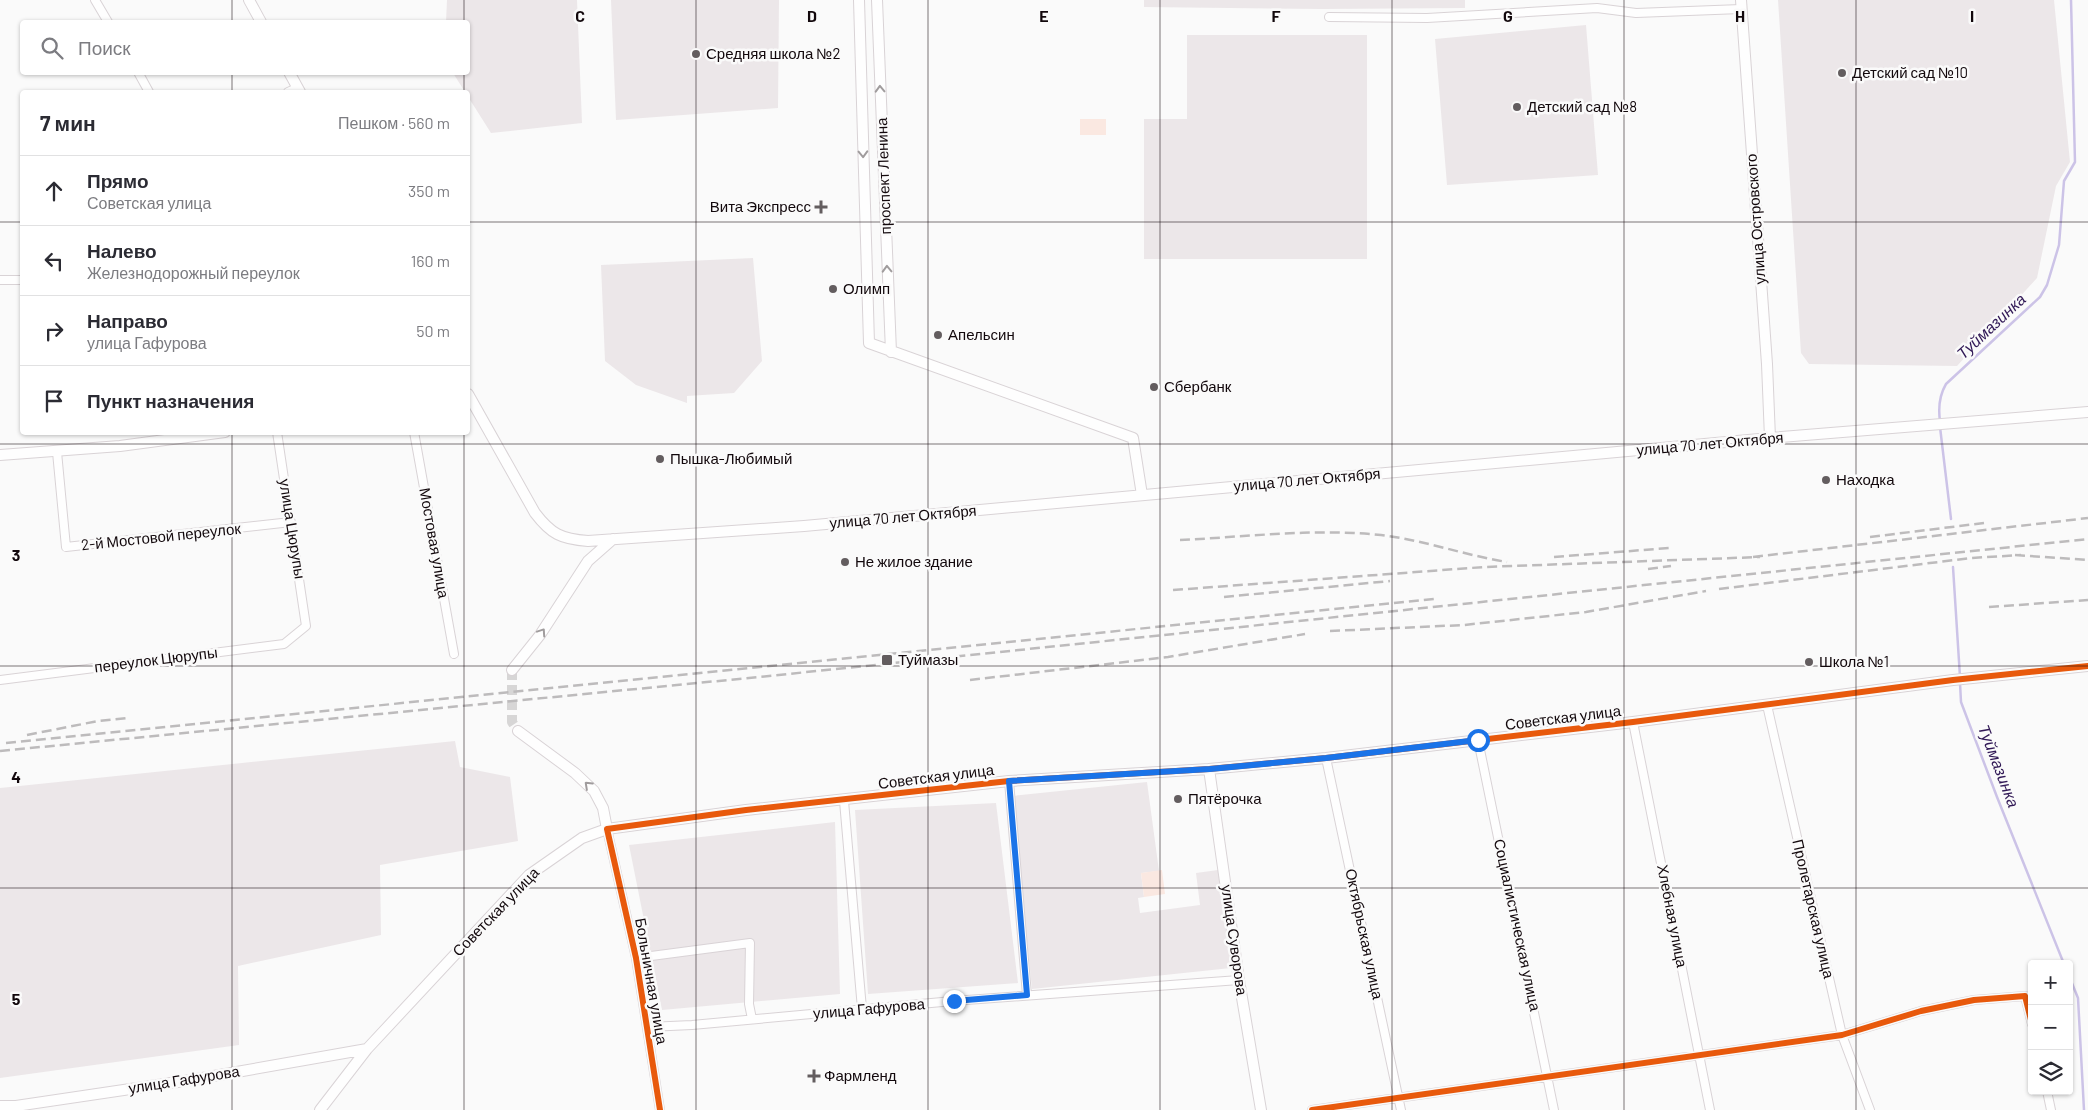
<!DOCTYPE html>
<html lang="ru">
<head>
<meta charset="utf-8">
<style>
  body { margin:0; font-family:Barlow,sans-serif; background:#f2f2f3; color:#2b2b33 }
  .controls { position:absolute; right:15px; bottom:15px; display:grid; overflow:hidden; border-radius:5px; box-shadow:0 1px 4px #0004 }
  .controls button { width:45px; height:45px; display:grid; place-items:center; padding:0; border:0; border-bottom:1px solid #e1e1e2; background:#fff; color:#2b2b33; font:25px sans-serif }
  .stop { position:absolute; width:15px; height:15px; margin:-11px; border:4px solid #1a73e8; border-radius:50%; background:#fff }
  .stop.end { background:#1a73e8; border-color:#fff; box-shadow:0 1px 5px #0008 }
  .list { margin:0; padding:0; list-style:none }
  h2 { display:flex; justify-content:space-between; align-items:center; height:65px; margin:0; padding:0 20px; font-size:21px }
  h2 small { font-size:16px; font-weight:400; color:#7c7c81 }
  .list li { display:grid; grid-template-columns:32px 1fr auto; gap:15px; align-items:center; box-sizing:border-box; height:70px; padding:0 20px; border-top:1px solid #e1e1e2 }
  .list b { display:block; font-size:19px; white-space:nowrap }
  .list p { margin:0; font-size:16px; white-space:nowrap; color:#7c7c81 }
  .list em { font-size:16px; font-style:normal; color:#7c7c81 }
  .icon { flex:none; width:28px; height:28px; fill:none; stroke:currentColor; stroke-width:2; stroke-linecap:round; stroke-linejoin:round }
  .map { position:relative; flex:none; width:2088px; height:1110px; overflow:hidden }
  .search { position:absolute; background:#fff; box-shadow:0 1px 4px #0004; left:20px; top:20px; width:450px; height:55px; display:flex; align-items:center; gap:12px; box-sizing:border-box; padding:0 18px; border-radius:5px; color:#7c7c81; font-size:19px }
  .panel { position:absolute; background:#fff; box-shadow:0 1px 4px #0004; left:20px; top:90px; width:450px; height:345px; border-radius:5px }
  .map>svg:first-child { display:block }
</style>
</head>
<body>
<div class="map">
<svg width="2088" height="1110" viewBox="0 0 2088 1110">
  <rect width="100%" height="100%" fill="#fafafa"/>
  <path fill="#ece7e9" d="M447,0H577L582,123L491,133L453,73L468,72V22H446Z
    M611,0H779L778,108L616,120Z
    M1144,0H1465V8L1322,9L1144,7Z
    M1778,0H2054L2070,162L2056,186L2037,278L1957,366L1809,364L1801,353Z
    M1586,25L1598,175L1447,185L1435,39Z
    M1187,35H1367V259H1144V119H1187Z
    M753,258L762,361L734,393L687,396V403L636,385L605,361L601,265Z
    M455,741L460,767L510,777L518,841L380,865L381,935L238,966L239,1045L0,1078V788Z
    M1147,782L1159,871L1141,873L1144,897L1138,898L1140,913L1200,905L1196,873L1218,870L1231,968L1032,989L1012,796Z
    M996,803L1018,983L868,994L855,810Z
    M835,822L840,994L662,1010L629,845Z"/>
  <path fill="#fae8e1" d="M1080,119H1106V135H1080Z
    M1162,870L1165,894L1144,897L1141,873Z"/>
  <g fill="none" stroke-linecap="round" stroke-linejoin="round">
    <path stroke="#ccc3e7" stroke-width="2.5" d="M1940,421C1938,407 1939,396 1946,384L2040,297L2047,285L2059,245L2064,181L2075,162L2071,0
      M1940,427L1951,519
      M1953,567L1960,677
      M1960,683L1961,702L1997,797L2064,964
      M2069,976L2078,998L2084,1110"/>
    <path stroke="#d7d6d6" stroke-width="10" stroke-dasharray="10 5" stroke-linecap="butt" d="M512,670V722L518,731"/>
    <g stroke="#d9d3d6" stroke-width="10">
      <path id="street" d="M95,0L108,22
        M1329,17L1427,18L1597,8L1636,13L1741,9
        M138,72L149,92
        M288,92L297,88
        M0,280H22
        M414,432L454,654
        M57,452L66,547L291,522
        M0,680L284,644L306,626L277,432
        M1767,705L1842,1035L1870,1110
        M1633,722L1710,1110
        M1478,740L1554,1110
        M1326,758L1401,1110
        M1009,781L1027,995
        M844,801L862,1009
        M607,829L636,958L660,1110
        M636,958L750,943L749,1004L752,1019
        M648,1027L692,1025L953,1001L1239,980
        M2047,1091L2051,1110
        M1312,1110L1842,1035L1921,1011L1974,1000L2025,996L2032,1024"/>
    </g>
    <g stroke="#d9d3d6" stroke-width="12">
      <path id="secondary" d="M249,0L261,22
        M859,0L869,343L1133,438L1142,495
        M877,0L891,352
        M1741,0L1767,364L1770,438
        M289,72L300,92
        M468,394L535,513C551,534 561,539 588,541L804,526L1770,438L2088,412
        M0,455L120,446L225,432
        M512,670L540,635L588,561L613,539
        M518,731L575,773L594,791L603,808L607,829
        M1209,769L1239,980L1261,1110
        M0,1106H16L191,1080L367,1049
        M320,1110L367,1049L529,875L582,838L607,829L746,810L1009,781L1209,769L1326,758L1633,722L1953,680L2088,666"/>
    </g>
    <use href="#street" stroke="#fefefe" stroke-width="8"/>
    <use href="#secondary" stroke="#fefefe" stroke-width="10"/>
    <path stroke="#bdbbbc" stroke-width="2.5" stroke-dasharray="10 5" stroke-linecap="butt" d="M1870,537L1984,523
      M1180,540C1246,537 1314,528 1381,535C1423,540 1464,555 1507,562
      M2015,555L2088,560
      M1554,557L1669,548
      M1753,557L2088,518
      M1648,569L1671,566
      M1719,589L1971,558L2021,555
      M1173,590L1484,567L1760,557
      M1224,597L1390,581
      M1989,607L2088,600
      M1330,631L1464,625L1586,612L1706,591
      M970,680L1168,657L1305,634
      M27,735L98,721L127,718
      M6,743L1434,599
      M0,751L759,677L2088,539"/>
    <g stroke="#fafafa" stroke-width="9">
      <path id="cycleway" d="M660,1110L636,958L607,829L746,810L1009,781L1209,769L1326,758L1633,722L1953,680L2088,666
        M1312,1110L1842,1035L1921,1011L1974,1000L2025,996L2032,1024"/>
    </g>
    <use href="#cycleway" stroke="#e8590c" stroke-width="6"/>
  </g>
  <defs><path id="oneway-chevron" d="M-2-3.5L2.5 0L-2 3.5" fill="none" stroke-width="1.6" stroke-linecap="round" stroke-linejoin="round" transform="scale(1.25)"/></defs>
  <g stroke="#a09c9d">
    <use href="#oneway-chevron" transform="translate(880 89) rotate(-92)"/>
    <use href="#oneway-chevron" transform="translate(863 154) rotate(88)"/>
    <use href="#oneway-chevron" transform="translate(887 269) rotate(-92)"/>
    <use href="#oneway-chevron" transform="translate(542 632) rotate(-56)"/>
    <use href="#oneway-chevron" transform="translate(588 785) rotate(-137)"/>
  </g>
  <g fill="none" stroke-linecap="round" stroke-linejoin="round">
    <path stroke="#1a73e8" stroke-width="6" d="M954,1001L1027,995L1009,781L1210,769L1326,758L1478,740"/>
  </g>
  <path fill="none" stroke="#12080c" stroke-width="1" stroke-opacity="0.55" d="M232,0V22M464,0V22M696,0V1110M928,0V1110M1160,0V1110M1392,0V1110M1624,0V1110M1856,0V1110M232,72V92M464,72V92M0,222H22M468,222H2088M232,432V1110M464,432V1110M0,444H2088M0,666H2088M0,888H2088"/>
  <g fill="#635d5f" stroke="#fafafa" stroke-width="2">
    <circle cx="696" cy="54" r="5"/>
    <circle cx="1842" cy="73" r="5"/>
    <circle cx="1517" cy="107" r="5"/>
    <path d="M818.5 199.5h5v5h5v5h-5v5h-5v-5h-5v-5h5z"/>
    <circle cx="833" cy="289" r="5"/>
    <circle cx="938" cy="335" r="5"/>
    <circle cx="1154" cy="387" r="5"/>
    <circle cx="660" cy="459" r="5"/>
    <circle cx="1826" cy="480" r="5"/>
    <circle cx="845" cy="562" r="5"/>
    <rect x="881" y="654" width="12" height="12" rx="2.5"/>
    <circle cx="1809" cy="662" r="5"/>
    <circle cx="1178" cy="799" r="5"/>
    <path d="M811.5 1068.5h5v5h5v5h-5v5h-5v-5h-5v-5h5z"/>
  </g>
  <g text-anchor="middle" stroke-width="5" stroke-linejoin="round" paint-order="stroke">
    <g font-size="15" fill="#12080c" stroke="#fafafa" text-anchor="start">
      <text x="706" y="59">Средняя школа №2</text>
      <text x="1852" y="78">Детский сад №10</text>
      <text x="1527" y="112">Детский сад №8</text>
      <text x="811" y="212" text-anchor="end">Вита Экспресс</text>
      <text x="843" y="294">Олимп</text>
      <text x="948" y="340">Апельсин</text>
      <text x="1164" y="392">Сбербанк</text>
      <text x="670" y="464">Пышка-Любимый</text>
      <text x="1836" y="485">Находка</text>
      <text x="855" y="567">Не жилое здание</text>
      <text x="898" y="665">Туймазы</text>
      <text x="1819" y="667">Школа №1</text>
      <text x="1188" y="804">Пятёрочка</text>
      <text x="824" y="1081">Фармленд</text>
    </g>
    <g font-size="15" fill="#12080c" stroke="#fafafa">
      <text transform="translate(884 176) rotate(-92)" y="5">проспект Ленина</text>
      <text transform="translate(1756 219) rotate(-94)" y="5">улица Островского</text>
      <text transform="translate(1710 444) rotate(-5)" y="5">улица 70 лет Октября</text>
      <text transform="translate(1307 480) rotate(-5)" y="5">улица 70 лет Октября</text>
      <text transform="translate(903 517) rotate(-5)" y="5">улица 70 лет Октября</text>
      <text transform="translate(292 529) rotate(81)" y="5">улица Цюрупы</text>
      <text transform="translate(161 537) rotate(-6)" y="5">2-й Мостовой переулок</text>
      <text transform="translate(434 543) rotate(80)" y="5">Мостовая улица</text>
      <text transform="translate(156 660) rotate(-7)" y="5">переулок Цюрупы</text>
      <text transform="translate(1563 718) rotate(-7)" y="5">Советская улица</text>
      <text transform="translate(936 777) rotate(-7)" y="5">Советская улица</text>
      <text transform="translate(1813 909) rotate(77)" y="5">Пролетарская улица</text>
      <text transform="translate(496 912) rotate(-46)" y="5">Советская улица</text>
      <text transform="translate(1672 916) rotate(79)" y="5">Хлебная улица</text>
      <text transform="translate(1517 925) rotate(78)" y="5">Социалистическая улица</text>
      <text transform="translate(1364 934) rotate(78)" y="5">Октябрьская улица</text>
      <text transform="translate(1234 940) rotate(82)" y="5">улица Суворова</text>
      <text transform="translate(651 981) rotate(80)" y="5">Больничная улица</text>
      <text transform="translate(869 1009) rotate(-5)" y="5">улица Гафурова</text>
      <text transform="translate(184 1080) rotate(-9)" y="5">улица Гафурова</text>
    </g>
    <g font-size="16" font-style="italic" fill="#311956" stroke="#fafafa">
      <text transform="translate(1991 326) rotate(-43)" y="6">Туймазинка</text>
      <text transform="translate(1999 766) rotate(69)" y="6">Туймазинка</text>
    </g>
  </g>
  <g font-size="16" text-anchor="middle" font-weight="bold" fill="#12080c" stroke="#fafafa" stroke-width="5" stroke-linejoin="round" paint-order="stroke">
    <text x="580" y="22">C</text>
    <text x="812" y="22">D</text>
    <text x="1044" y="22">E</text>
    <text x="1276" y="22">F</text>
    <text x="1508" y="22">G</text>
    <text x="1740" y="22">H</text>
    <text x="1972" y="22">I</text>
    <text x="16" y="561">3</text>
    <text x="16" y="783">4</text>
    <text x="16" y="1005">5</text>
  </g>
</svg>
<div class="controls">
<button>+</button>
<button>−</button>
<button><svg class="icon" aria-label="layers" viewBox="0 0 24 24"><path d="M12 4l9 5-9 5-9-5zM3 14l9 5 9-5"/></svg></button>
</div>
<div class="stop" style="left:1478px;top:740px"></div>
<div class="stop end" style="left:954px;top:1001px"></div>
<div class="search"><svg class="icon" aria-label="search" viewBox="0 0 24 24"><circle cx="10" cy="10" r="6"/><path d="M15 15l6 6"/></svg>Поиск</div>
<section class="panel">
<h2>7 мин<small>Пешком · 560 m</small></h2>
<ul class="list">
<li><svg class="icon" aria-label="ahead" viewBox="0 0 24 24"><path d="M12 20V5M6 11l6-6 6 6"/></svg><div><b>Прямо</b><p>Советская улица</p></div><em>350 m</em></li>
<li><svg class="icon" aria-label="left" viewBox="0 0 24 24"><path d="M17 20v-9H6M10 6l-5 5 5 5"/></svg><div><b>Налево</b><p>Железнодорожный переулок</p></div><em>160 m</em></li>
<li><svg class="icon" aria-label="right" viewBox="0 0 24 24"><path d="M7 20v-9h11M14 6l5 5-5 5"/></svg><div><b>Направо</b><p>улица Гафурова</p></div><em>50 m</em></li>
<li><svg class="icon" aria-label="arrive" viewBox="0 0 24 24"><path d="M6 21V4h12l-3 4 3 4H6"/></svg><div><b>Пункт назначения</b></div></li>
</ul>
</section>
</div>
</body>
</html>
